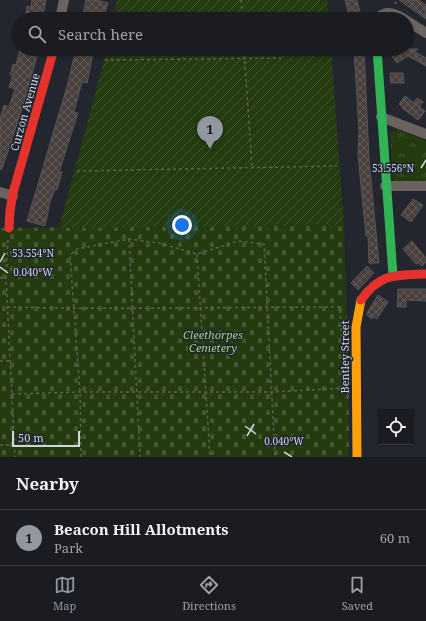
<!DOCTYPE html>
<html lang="en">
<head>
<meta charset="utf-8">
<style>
  body { margin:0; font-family:"Noto Serif",serif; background:#23252a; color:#f1f3f6 }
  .controls { position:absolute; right:12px; bottom:12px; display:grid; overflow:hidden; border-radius:0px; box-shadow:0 1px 3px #0004 }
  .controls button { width:36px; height:36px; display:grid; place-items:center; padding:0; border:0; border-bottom:1px solid #383a40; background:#1a1c22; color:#f1f3f6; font:20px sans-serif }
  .scale { position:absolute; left:12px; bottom:10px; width:68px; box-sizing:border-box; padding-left:4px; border:2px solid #d0d4dd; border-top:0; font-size:11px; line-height:14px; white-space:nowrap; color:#d0d4dd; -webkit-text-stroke:3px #1f2532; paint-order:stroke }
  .you { position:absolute; left:182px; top:225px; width:14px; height:14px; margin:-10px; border:3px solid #fff; border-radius:50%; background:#1a73e8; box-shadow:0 0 0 6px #1a73e833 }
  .badge { display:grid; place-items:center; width:26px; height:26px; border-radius:50%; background:#9397a0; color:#111; font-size:13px; font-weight:700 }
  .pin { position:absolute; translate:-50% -33px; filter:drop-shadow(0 1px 2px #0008) }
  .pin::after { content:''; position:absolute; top:21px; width:14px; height:12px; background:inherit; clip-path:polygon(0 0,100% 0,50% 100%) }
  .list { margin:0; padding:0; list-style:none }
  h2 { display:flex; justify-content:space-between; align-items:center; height:52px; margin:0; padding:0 16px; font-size:17px }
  h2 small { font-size:13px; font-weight:400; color:#9fa1a5 }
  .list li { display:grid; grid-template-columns:26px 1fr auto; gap:12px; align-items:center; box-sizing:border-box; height:56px; padding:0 16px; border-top:1px solid #383a40 }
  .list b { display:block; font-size:15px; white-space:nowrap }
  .list p { margin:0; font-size:13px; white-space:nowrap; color:#9fa1a5 }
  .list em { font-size:13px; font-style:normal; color:#9fa1a5 }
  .icon { flex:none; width:22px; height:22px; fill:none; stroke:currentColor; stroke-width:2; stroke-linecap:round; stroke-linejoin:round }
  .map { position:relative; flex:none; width:426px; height:457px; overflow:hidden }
  .search { position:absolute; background:#1a1c22; box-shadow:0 1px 3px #0004; left:12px; right:12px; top:12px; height:44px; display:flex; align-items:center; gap:10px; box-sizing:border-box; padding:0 14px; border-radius:22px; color:#9fa1a5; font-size:15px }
  .sheet { height:108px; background:#1a1c22 }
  nav { display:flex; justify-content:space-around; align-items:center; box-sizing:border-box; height:56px; border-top:1px solid #383a40; background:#1a1c22; font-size:11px; color:#9fa1a5 }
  nav a { display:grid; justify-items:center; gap:2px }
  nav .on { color:#9397a0 }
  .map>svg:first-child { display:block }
</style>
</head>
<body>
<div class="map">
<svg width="426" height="457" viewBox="0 0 426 457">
  <defs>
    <pattern id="grass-tufts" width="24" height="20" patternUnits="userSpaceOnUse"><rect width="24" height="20" fill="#233b0f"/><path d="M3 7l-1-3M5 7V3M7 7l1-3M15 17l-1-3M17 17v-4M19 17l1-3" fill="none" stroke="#425632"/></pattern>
    <pattern id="cemetery-stones" width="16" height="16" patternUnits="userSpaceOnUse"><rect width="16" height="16" fill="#233b0f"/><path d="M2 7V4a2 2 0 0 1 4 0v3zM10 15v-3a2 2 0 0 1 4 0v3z" fill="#425632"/></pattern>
    <pattern id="garden-furrows" width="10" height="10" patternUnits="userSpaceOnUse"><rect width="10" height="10" fill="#233b0f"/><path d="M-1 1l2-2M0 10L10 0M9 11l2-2" fill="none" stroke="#425632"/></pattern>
    <pattern id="building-cross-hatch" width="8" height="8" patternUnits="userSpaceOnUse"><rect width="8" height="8" fill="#49403d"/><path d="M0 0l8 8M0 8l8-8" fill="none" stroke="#625b59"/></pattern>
  </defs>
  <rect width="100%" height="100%" fill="#23262e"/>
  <path fill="url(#grass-tufts)" d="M398,129L426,141V183L393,181L390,133Z"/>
  <path fill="url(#cemetery-stones)" d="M344,225L349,393V457H0V228Z"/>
  <path fill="url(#garden-furrows)" d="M117,0H327L328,19H113Z
    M107,49H331L344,225L59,228Z"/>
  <path fill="url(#building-cross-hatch)" stroke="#565456" d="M32,0H46L42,19H25L27,6L31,7Z
    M86,0H100L99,1L108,3L103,19H82Z
    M345,0H357L361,16L350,19Z
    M399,0H419L426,5V19Z
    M20,49H39L23,106L2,169H0V119L4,105L9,107L15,89L9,87L13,75H10L13,64L16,65Z
    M76,49H94L87,83L82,82L74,112L78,113L59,172H62L57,190L55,189L50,202L45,226L27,221L68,83Z
    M354,49H364L369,159L379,263H369L368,236H366L358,155L359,131Z
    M395,49H418L414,51L426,58V66L408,56L397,63L390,53Z
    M390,73H403L404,83H391Z
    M405,96L414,103L417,98L423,102L419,107L425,111L418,120L402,108L403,107L399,104Z
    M413,199L423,205L411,222L401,215Z
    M412,241L426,258V262L422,266L418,263L416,264L403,249Z
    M367,266L374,273L358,290L351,283Z
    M398,289H426V301L406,300V307H397Z
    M378,295L388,302L377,319L373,316L372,319L367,315V313Z"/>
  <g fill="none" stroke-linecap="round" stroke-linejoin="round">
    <path stroke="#605d5e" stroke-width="1.5" stroke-dasharray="3 3" stroke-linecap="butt" d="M241,0L243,19
      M395,4L397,0
      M244,49L252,167
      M105,60L281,58
      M77,171L337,166
      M129,239L140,457
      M8,240L6,278L15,457
      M197,254L210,457
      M0,278H6
      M7,307C118,310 229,307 340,307L344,371
      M0,361H10
      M12,394L80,392H272L345,388
      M0,445H15
      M81,457L80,392L70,255L77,249L129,239L159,243L197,254L238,241L264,244L275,457"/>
    <path stroke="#6b635f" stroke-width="10" d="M60,19L64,0
      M377,19C385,9 395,13 404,19
      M407,21L426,33
      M381,117L426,134
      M385,186H426
      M0,192L13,196"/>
    <path stroke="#30b455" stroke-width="9" d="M377,49L393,275"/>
    <path stroke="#ff9f0a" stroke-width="9" d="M357,457L356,327L361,300"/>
    <path stroke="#e5322d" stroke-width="9" d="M9,228L10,211L13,193L54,49
      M361,300C380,273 396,275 426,274"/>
  </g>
  <path fill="none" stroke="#d0d4dd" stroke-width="1.5" d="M421,168L426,160M0,262L5,253M0,267L8,273M245,426L256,434M247,436L254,424M284,452L292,457"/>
  <g text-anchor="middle" stroke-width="3" stroke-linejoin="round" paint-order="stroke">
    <g font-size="11" fill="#d0d4dd" stroke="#1f2532">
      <text transform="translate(25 112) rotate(-74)" y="4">Curzon Avenue</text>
      <text transform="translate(345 357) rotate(-90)" y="4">Bentley Street</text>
    </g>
    <g font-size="11" font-style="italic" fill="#9fd37b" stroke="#1f2532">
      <text x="213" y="339">Cleethorpes<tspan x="213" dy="13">Cemetery</tspan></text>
    </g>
  </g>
  <g font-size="10" text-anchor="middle" fill="#d0d4dd" stroke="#1f2532" stroke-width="3" stroke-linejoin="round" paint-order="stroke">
    <text x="393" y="172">53.556°N</text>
    <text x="33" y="257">53.554°N</text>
    <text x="33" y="276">0.040°W</text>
    <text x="284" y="445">0.040°W</text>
  </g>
</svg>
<div class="controls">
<button><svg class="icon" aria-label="locate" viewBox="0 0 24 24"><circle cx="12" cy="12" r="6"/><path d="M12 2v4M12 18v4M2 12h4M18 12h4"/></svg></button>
</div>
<div class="scale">50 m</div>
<div class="you"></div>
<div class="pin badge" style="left:210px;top:149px">1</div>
<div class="search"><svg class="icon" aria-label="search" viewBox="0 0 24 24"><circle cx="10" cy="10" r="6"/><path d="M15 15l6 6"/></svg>Search here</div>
</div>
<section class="sheet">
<h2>Nearby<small></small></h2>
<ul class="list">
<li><span class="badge">1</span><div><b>Beacon Hill Allotments</b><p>Park</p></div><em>60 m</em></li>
</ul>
</section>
<nav>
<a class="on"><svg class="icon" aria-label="map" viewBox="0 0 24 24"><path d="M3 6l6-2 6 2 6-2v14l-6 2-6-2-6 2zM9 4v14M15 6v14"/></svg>Map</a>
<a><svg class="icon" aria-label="directions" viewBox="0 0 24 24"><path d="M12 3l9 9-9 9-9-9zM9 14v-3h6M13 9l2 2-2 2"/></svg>Directions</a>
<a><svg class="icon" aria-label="saved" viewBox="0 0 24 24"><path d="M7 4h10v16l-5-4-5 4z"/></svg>Saved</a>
</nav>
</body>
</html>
